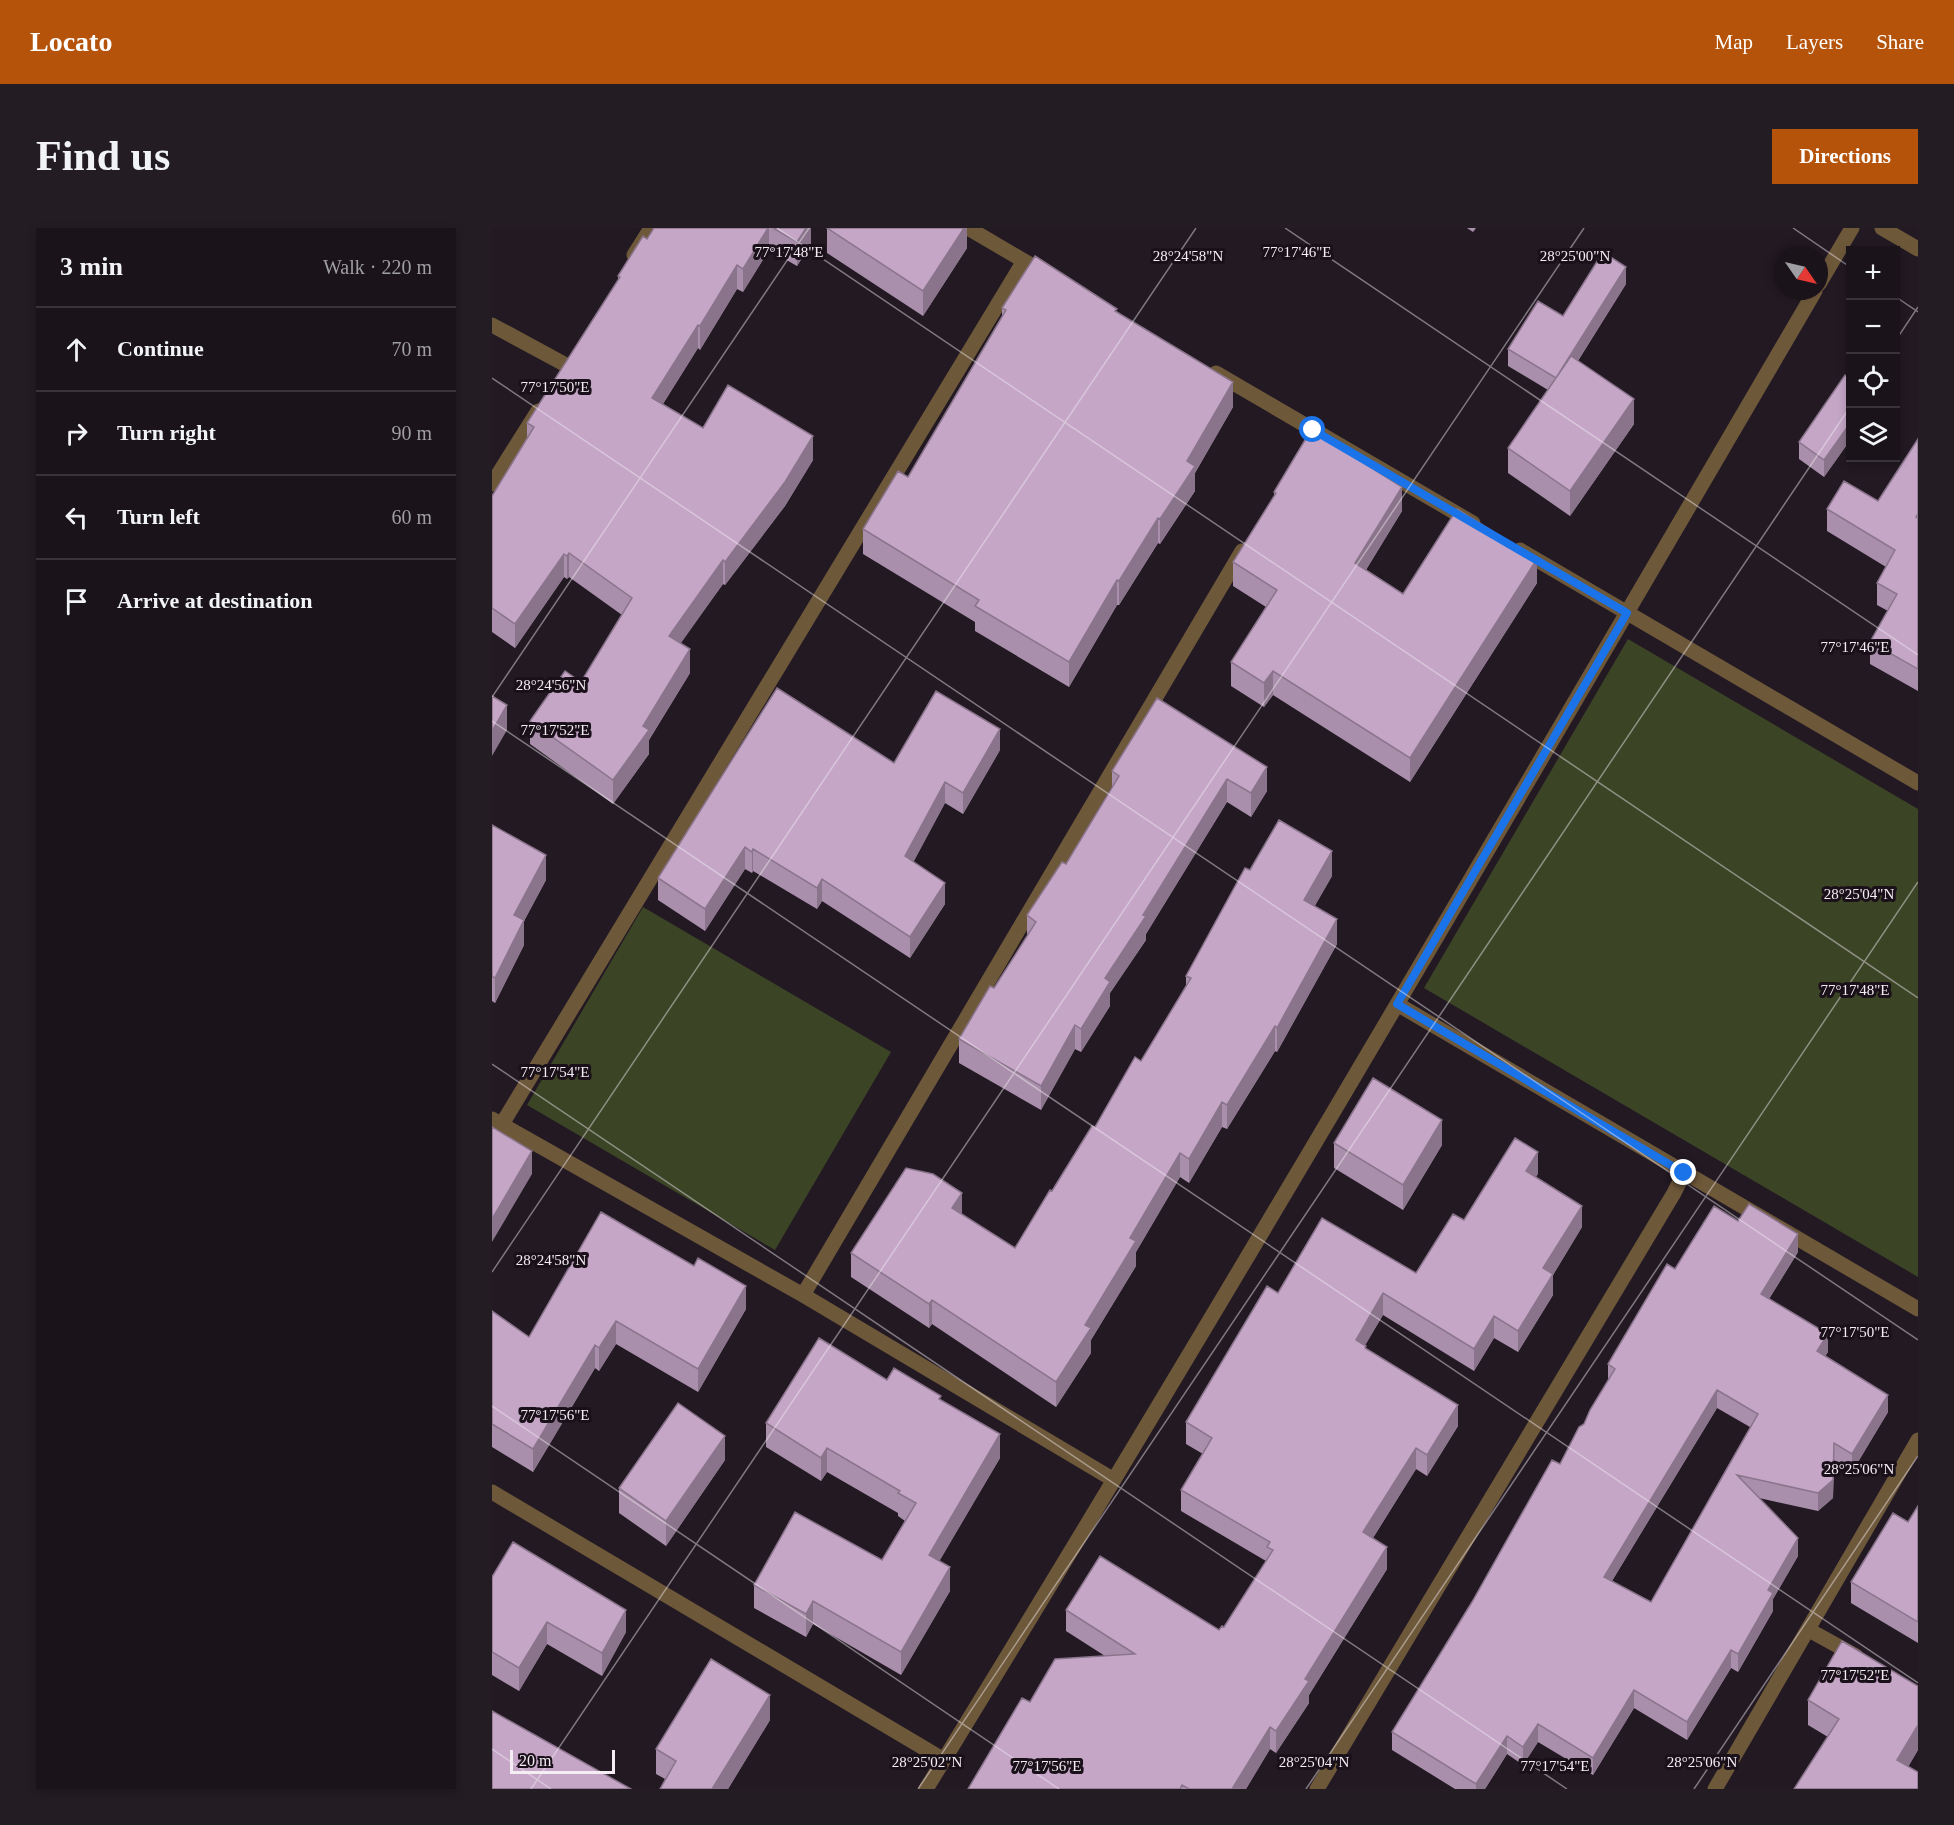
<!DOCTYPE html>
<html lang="en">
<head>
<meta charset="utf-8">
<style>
  body { margin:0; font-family:Georgia,serif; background:#231c23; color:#f1f3f6 }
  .controls { position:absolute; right:18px; top:18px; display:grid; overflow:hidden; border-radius:0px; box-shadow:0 3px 9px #0003 }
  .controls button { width:54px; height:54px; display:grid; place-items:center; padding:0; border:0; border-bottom:2px solid #383239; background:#1a131a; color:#f1f3f6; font:30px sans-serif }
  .compass { position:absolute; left:1282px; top:18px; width:54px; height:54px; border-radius:50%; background:#1a131a; box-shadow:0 3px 9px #0003; rotate:124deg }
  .scale { position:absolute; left:18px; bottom:15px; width:105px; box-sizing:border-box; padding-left:6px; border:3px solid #f4edf4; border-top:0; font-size:16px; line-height:21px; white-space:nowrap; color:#f4edf4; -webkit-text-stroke:4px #191019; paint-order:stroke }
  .stop { position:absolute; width:18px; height:18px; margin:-14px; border:4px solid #1a73e8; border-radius:50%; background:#fff }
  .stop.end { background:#1a73e8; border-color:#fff; box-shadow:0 2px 6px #0008 }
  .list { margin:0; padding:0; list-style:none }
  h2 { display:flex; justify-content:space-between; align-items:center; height:78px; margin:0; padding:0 24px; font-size:26px }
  h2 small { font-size:20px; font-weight:400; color:#9f9ea2 }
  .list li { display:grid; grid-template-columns:39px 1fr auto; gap:18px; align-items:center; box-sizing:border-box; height:84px; padding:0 24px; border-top:2px solid #383239 }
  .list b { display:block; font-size:22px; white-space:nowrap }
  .list em { font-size:20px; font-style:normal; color:#9f9ea2 }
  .icon { flex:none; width:33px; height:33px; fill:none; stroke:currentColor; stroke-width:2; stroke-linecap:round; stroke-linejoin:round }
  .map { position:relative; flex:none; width:1426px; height:1561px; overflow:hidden; border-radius:0px }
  header { display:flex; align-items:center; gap:36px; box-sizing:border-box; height:84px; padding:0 30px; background:#b45309; color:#fff }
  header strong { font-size:28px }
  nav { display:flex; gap:33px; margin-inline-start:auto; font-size:21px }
  .intro { display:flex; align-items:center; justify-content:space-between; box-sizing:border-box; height:144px; padding:0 36px }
  h1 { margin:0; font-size:42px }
  .button { padding:15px 27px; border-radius:0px; background:#b45309; color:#fff; font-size:21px; font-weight:700 }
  main { display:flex; gap:36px; padding:0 36px }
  aside { flex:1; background:#1a131a; border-radius:0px; box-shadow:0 3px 9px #0003 }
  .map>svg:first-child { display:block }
</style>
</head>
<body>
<header>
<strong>Locato</strong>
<nav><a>Map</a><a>Layers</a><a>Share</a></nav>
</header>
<div class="intro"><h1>Find us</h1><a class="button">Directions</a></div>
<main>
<aside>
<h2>3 min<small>Walk · 220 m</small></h2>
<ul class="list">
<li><svg class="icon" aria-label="ahead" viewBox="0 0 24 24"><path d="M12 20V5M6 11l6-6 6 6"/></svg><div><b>Continue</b></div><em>70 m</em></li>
<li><svg class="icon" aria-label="right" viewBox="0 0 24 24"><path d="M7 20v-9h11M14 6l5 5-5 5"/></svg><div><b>Turn right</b></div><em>90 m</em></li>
<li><svg class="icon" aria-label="left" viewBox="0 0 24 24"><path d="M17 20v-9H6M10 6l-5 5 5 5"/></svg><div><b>Turn left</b></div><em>60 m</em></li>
<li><svg class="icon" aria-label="arrive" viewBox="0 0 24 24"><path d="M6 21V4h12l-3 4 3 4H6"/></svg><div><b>Arrive at destination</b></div></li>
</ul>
</aside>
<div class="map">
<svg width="1426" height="1561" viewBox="0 0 1426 1561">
  <rect width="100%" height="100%" fill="#221923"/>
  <path fill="#3c4426" d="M1136,411L1426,581V1049L932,760Z
    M151,679L399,824L283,1022L35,877Z"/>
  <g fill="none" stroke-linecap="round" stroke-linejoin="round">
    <path stroke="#6e583a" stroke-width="15" d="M476,0L556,47
      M1390,0L1426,21
      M142,27L159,0
      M1327,56L1360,0
      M0,97L74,137
      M724,145L981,295
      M0,256L46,183
      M1028,322L1426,555
      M905,776L1426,1081
      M0,891L311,1067L622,1252
      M10,896L532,33
      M311,1067L750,323
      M0,1264L452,1532
      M1317,1402L1364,1428
      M434,1561C738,1066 1030,564 1323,63
      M825,1561L1182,965L1192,945
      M1223,1561L1426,1212"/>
  </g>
  <path fill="#a98fab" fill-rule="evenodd" d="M162,0H319V16L305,38L277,22L251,64L245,61L208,122L206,120L171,176L211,200L321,232L293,278L233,357L231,356L188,415L198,445L157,512V526L121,576L38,516V493L89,454L130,387L77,349L75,351L72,349L23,420L0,404V268L35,210V195L126,52V48L155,11Z
    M335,0H475V20L431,88L335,25Z
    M975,0H984L981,4Z
    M1134,56L1086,133L1142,196L1078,288L1016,245V220L1056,162L1016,138V121L1071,88Z
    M510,80L625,85L741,179L703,245V263L668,316L666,315L627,377H625L577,459L483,403V394L371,326V301L416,249L510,88Z
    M1359,151V211L1332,249L1307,231V214Z
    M1426,211V463L1378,436V414L1396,383L1385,377V355L1394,339L1335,303V281L1386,273Z
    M782,264L910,283L874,342L911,366L1045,355L918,554L781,467L772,479L739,458V434L774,379L741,358V334L782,268Z
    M665,470L775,563L759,589L735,574L654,706V712L618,765V778L589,824L583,821L549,882L467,835V811L502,760L535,708V687L574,636L620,561V543Z
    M508,522L471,586L453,575L421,634L453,676L418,730L330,673L325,681L261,643L260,645L253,641L213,703L166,672V650Z
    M0,597L54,652L32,693V717L3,775L0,773Z
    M758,642L840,648L822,679L845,716L785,824L783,823L735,901L730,899L697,955L688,949L644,1024V1038L599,1112V1125L564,1179L440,1096L437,1100L359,1049V1025L470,986L523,1020L603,899L649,833L694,758V748Z
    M842,915L950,917L911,982L842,940Z
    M1046,946L1043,949L1090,999L1061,1047V1067L1026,1124L1002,1110L982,1143L891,1087L873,1117L874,1120L966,1198L935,1248L924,1241L881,1310L895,1341L817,1467V1475L784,1525L778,1521L754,1561H476L538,1474L613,1428L574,1403V1382L727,1402L732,1399L774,1333L689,1283V1262L711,1226L694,1216V1194L786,1065L924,1045L972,992Z
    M109,984L254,1081L206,1164L124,1116L107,1143L103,1140L41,1244L0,1219V1083L37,1109Z
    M1246,993L1306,1024L1277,1071L1336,1124L1333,1128L1396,1184L1360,1244L1342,1232L1341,1270L1326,1283L1267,1270L1306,1328L1281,1371V1383L1246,1444L1239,1440L1195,1512L1142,1480L1101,1547L1046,1514L1031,1537L1015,1526L993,1561H963L900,1522V1504L1068,1236L1092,1196L1116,1153V1136L1183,1041ZM1225,1180L1258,1199L1159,1374L1120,1353Z
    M395,1152L449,1172L508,1230L447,1333L458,1363L409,1447L321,1396L314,1409L262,1380V1357L390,1332L413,1293L406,1288V1285L335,1244L329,1253L274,1219V1195Z
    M233,1232L174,1318L127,1285V1260Z
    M1426,1278V1415L1359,1375V1354L1416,1294Z
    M0,1349L134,1404L110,1448L55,1416L27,1463L0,1447Z
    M1426,1458V1522L1416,1539L1336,1509L1316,1497V1472Z
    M278,1492L236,1561H168L173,1551L164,1546V1521Z"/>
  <path fill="#8a748b" d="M276,0H277V22L251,64V41Z
    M314,0H319V16L305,38V14Z
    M472,0H475V20L431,88V63Z
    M245,37V61L208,122V98Z
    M1134,39V56L1064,167V151Z
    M206,97V120L160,193V170Z
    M741,154V179L703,245V263L668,316V291L695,233Z
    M1142,171V196L1078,288V263Z
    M1359,194V211L1332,249V232Z
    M321,208V232L293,278L233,357V334Z
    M910,259V283L863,359V335Z
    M666,290V315L627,377V353Z
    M77,325V349L75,351V328Z
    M72,326V349L23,420V396Z
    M1045,331V355L918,554V530Z
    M231,332V356L177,432V408Z
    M625,352V377L577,459V434Z
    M198,421V445L157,512V526L121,576V552L151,498Z
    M781,443V467L772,479V455Z
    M15,477V502L0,528V503Z
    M508,501V522L471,586V565Z
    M775,539V563L759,589V565Z
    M735,551V574L654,706V712L618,765V778L589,824V801L613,750Z
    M453,554V575L413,650V628Z
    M253,619V641L213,703V681Z
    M261,621V643L260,645V624Z
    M840,623V648L812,697V672Z
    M54,627V652L32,693V717L3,775V750L22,687Z
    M330,651V673L325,681V660Z
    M453,655V676L418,730V709Z
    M845,691V716L785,824V800Z
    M583,797V821L549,882V858Z
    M783,798V823L735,901V877Z
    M730,874V899L697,955V931Z
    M950,892V917L911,982V957Z
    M40,923V946L0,1014V991Z
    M1046,924V946L1034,965V943Z
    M688,925V949L644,1024V1038L599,1112V1125L564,1179V1154L638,1010Z
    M470,965V989L460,980Z
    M1090,978V999L1061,1047V1067L1026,1124V1103L1051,1040Z
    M1306,1006V1024L1269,1084V1066Z
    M254,1058V1081L206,1164V1141Z
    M891,1065V1087L864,1133V1112Z
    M440,1072V1096L437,1100V1076Z
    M1002,1088V1110L982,1143V1121Z
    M124,1093V1116L107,1143V1120Z
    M1336,1106V1124L1325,1141V1123Z
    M103,1117V1140L41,1244V1221Z
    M1225,1162V1180L1112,1366V1349Z
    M1396,1167V1184L1360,1244V1226Z
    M966,1177V1198L935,1248V1227Z
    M508,1206V1230L437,1351V1327Z
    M233,1208V1232L174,1318V1293Z
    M335,1220V1244L329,1253V1230Z
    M924,1220V1241L871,1326V1304Z
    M1342,1232L1341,1270L1326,1283V1265Z
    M1306,1310V1328L1281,1371V1383L1246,1444V1426L1276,1362Z
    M895,1319V1341L817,1467V1475L784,1525V1503L813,1451Z
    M458,1339V1363L409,1447V1424Z
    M321,1373V1396L314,1409V1386Z
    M134,1382V1404L110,1448V1425Z
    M55,1394V1416L27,1463V1440Z
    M1239,1422V1440L1195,1512V1494Z
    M1142,1462V1480L1101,1547V1530Z
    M278,1467V1492L236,1561H220Z
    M1046,1496V1514L1031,1537V1519Z
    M1426,1497V1522L1405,1557V1532Z
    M778,1499V1521L754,1561H740Z
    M1015,1508V1526L993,1561H984V1556Z"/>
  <path fill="#c5a6c7" stroke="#8a748b" stroke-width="1.5" fill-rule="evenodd" d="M162,0H276L251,41L245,37L208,98L206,97L160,170L211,200L236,157L321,208L293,254L233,334L231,332L177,408L198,421L151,498L157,502L121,552L38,493L73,443L89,454L140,370L77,325L75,328L72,326L23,396L0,380V268L42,199L35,195L128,49L126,48L151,8L155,11Z
    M281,0H314L305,14Z
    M335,0H472L431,63Z
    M1111,24L1134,39L1064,150L1016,121L1046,73L1071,88Z
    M543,28L625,81L623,83L741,154L695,233L703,238L668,291L666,290L627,353L625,352L577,434L483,378L487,372L371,301L406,243L416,249L514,82L510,80Z
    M1079,128L1142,171L1078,263L1016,220Z
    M1353,147L1359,151V194L1332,232L1307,214Z
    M819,202L910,259L863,335L911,366L965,281L1045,331L918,530L781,443L772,455L739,434L785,362L741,334L784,265L782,264Z
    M1426,211V286L1424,289L1426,290V441L1378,414L1405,366L1385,355L1403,322L1335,281L1352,253L1386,273Z
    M285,460L402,535L444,463L508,501L471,565L453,554L413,628L453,655L418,709L330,651L325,660L261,621L260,624L253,619L213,681L166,650Z
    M0,468L15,477L0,503Z
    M665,470L775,539L759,565L735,551L651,687L654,688L613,750L618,754L589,801L583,797L549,858L467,811L498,758L502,760L544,694L535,687L570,634L574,636L627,548L620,543Z
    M787,592L840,623L812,672L845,691L785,800L783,798L735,877L730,874L697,931L688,925L638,1010L644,1013L593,1097L599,1100L564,1154L440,1072L437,1076L359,1025L414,940L441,946L470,965L460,980L523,1020L558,962L560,963L600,898L603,899L643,829L649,833L699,750L694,748L753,640L758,642Z
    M0,597L54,627L22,687L32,692L3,750L0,748Z
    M881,850L950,892L911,957L842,915Z
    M0,899L40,923L0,991Z
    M1023,910L1046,924L1034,943L1090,978L1051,1040L1061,1046L1026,1103L1002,1088L982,1121L891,1065L864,1112L874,1118L873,1120L966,1177L935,1227L924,1220L871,1304L895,1319L813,1451L817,1453L784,1503L778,1499L740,1561H697L690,1557L688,1561H476L530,1470L538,1474L563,1431L643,1426L574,1382L608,1328L727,1402L730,1398L732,1399L781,1322L775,1319L778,1314L689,1262L720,1210L694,1194L775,1058L786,1065L830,990L924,1045L961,986L972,992Z
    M1257,976L1306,1006L1269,1066L1336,1106L1325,1123L1396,1167L1360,1226L1342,1215L1341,1252L1326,1265L1245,1247L1306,1310L1276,1362L1281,1365L1246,1426L1239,1422L1195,1494L1142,1462L1101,1530L1046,1496L1031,1519L1015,1508L984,1556L900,1504L980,1374L1060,1232L1068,1236L1087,1199L1092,1196L1098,1182L1123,1141L1116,1136L1175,1036L1183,1041L1222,978L1246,993ZM1225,1162L1266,1186L1159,1374L1112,1349Z
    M109,984L202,1038L206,1030L254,1058L206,1141L124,1093L107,1120L103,1117L41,1221L0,1196V1083L37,1109Z
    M327,1110L395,1152L402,1140L449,1168L447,1171L508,1206L437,1327L458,1339L409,1424L321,1373L314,1386L262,1357L303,1284L390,1332L424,1275L406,1265L408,1263L335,1220L329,1230L274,1195Z
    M186,1175L233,1208L174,1293L127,1260Z
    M1426,1278V1394L1359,1354L1401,1285L1416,1294Z
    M21,1314L134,1382L110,1425L55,1394L27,1440L0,1424V1349Z
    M1350,1413L1426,1458V1497L1405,1532L1426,1544V1561H1302L1347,1491L1316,1472Z
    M219,1431L278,1467L220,1561H168L184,1533L164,1521Z
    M0,1483L139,1561H0Z"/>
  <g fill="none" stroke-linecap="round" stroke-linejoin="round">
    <path stroke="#1a73e8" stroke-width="8" d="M821,202L1135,385L905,776L1192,945"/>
  </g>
  <path fill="none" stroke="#f4edf4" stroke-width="1.5" stroke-opacity="0.45" d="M285,0L1426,770M793,0L1426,427M1301,0L1358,39M1404,69L1426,84M1404,112L1426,79M0,150L1426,1112M0,469L317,0M0,493L1426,1455M0,836L1075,1561M0,1044L704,0M0,1178L567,1561M0,1521L59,1561M39,1561L1092,0M426,1561L1358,179M814,1561L1426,654M1202,1561L1426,1228"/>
  <g font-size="15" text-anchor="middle" fill="#f4edf4" stroke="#191019" stroke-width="6" stroke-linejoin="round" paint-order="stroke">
    <text x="297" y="29">77°17'48"E</text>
    <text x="805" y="29">77°17'46"E</text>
    <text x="696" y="33">28°24'58"N</text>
    <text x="1083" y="33">28°25'00"N</text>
    <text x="63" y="164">77°17'50"E</text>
    <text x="1363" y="424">77°17'46"E</text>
    <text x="59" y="462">28°24'56"N</text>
    <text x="63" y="507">77°17'52"E</text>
    <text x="1367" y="671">28°25'04"N</text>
    <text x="1363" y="767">77°17'48"E</text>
    <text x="63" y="849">77°17'54"E</text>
    <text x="59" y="1037">28°24'58"N</text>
    <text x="1363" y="1109">77°17'50"E</text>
    <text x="63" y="1192">77°17'56"E</text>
    <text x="1367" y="1246">28°25'06"N</text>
    <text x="1363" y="1452">77°17'52"E</text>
    <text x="435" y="1539">28°25'02"N</text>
    <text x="822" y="1539">28°25'04"N</text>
    <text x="1210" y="1539">28°25'06"N</text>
    <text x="555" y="1543">77°17'56"E</text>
    <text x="1063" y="1543">77°17'54"E</text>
  </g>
</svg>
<div class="controls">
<button>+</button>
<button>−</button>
<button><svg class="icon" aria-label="locate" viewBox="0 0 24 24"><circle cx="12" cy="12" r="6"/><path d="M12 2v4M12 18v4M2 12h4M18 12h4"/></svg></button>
<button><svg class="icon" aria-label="layers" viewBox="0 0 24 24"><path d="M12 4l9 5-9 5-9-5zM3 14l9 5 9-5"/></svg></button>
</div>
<svg class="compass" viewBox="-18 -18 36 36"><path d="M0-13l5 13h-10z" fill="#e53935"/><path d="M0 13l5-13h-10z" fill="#9f9ea2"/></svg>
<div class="scale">20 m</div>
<div class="stop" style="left:821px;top:202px"></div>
<div class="stop end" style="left:1192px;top:945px"></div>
</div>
</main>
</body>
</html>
